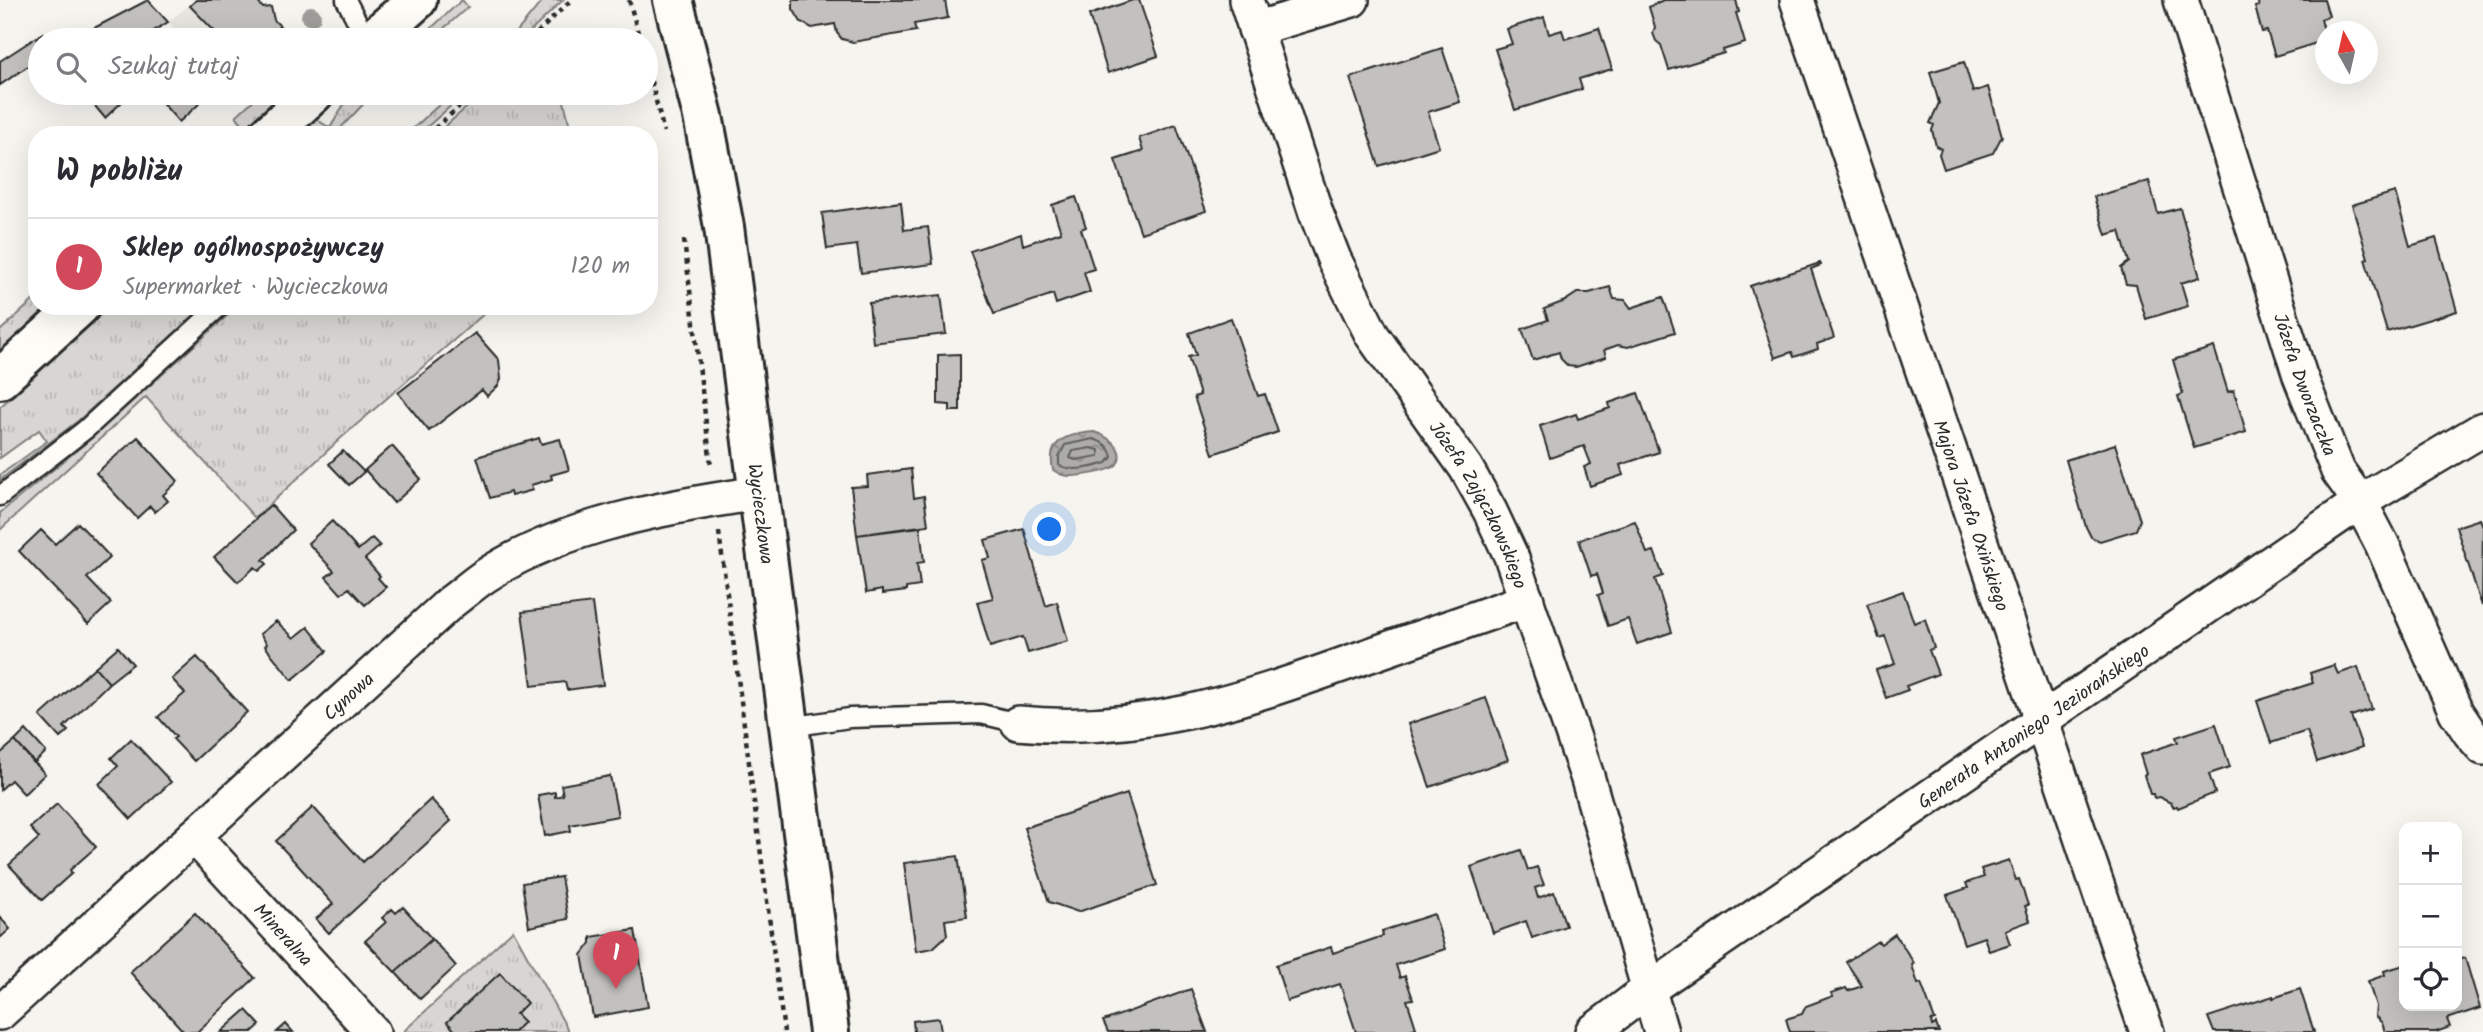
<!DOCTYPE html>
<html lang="pl">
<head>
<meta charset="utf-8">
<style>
  body { margin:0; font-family:Kalam,sans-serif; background:#f7f7f7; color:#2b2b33 }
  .controls { position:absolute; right:21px; bottom:21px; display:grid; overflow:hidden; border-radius:14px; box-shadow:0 7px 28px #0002 }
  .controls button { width:63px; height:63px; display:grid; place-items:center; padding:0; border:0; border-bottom:2px solid #e1e1e2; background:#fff; color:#2b2b33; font:35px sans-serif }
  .compass { position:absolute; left:2315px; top:21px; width:63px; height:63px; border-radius:50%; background:#fff; box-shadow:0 7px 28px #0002; rotate:352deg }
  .you { position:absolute; left:1050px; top:530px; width:24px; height:24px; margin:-18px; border:5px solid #fff; border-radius:50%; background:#1a73e8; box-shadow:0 0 0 10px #1a73e833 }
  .badge { display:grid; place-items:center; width:46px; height:46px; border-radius:50%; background:#d1495b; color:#fff; font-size:23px; font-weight:700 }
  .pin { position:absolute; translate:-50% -58px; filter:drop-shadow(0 2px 4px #0008) }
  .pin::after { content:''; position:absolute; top:37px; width:24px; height:21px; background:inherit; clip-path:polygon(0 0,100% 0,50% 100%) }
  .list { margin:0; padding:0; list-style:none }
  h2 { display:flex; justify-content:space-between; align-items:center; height:91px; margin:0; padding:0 28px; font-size:30px }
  h2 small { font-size:23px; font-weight:400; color:#7c7c81 }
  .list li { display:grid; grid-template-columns:46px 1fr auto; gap:21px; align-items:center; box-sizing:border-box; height:98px; padding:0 28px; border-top:2px solid #e1e1e2 }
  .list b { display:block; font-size:26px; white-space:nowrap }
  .list p { margin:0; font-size:23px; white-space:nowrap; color:#7c7c81 }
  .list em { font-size:23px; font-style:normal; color:#7c7c81 }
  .icon { flex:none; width:38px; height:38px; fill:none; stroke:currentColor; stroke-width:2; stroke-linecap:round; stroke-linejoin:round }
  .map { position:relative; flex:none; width:2483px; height:1032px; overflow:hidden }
  .search { position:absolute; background:#fff; box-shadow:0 7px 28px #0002; left:28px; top:28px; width:630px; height:77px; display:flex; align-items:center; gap:18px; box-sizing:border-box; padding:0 24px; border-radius:38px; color:#7c7c81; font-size:26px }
  .panel { position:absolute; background:#fff; box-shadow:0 7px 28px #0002; left:28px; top:126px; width:630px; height:189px; border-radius:28px }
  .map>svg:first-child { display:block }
</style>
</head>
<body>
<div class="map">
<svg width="2483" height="1032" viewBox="0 0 2483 1032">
  <defs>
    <pattern id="grass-tufts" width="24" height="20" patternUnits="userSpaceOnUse" patternTransform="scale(1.75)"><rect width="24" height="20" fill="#d7d6d2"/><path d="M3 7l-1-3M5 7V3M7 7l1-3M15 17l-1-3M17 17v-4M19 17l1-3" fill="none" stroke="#b9b8b4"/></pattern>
    <pattern id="water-ripples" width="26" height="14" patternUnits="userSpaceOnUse" patternTransform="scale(1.75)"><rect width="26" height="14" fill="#adaca9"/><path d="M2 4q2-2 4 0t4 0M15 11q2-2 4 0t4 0" fill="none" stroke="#8d8c8a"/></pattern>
  </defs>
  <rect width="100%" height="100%" fill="#f5f4ef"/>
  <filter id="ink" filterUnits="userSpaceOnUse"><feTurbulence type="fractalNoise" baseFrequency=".0143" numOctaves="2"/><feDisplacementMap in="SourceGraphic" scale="14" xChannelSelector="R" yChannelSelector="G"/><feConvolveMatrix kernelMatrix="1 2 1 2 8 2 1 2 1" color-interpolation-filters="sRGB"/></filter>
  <g filter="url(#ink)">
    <path fill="#e6e5e0" d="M196,0L263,8L271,7L274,20L292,40H184L168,22Z"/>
    <path fill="url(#grass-tufts)" stroke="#81807e" stroke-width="2" d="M462,0L468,7L431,40L427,32Z
      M543,0H563L522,40H510Z
      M261,93H285L246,128L236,116Z
      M351,93H374L334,135H299L316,119L330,128Z
      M452,93H459L462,96L418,135H406Z
      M483,93H562L572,135H512L506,129L499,135H435Z
      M37,297V306H51L0,353V331Z
      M110,306H204L79,420L0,480V475L47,441L39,430L0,458V407Z
      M238,306H493L340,439L255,518L146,397L0,530V513L93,437Z
      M513,930L569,1032H405L404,1031Z"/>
    <path fill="url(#water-ripples)" stroke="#797877" stroke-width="2" d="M1094,432C1105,435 1127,448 1117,464C1112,472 1073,478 1063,475C1059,474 1056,472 1053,470C1046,439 1069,434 1094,432Z"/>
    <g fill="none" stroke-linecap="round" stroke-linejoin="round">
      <path stroke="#5f5f5d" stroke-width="2" d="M1093,439C1103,442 1109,446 1112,457L1107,463C1093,467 1072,473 1059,465V457L1065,445Z
        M1091,448L1099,450V456L1076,460L1070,458L1073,451Z"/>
    </g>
    <path fill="#c2c1be" stroke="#2b2b2b" stroke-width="2" d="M148,0L168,22L139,40H129L126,36L121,40H71Z
      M196,0H256L263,8L271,7L274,20L280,26L265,40H223L190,6Z
      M793,0H945L948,18L914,24L916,31L853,42L842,39L837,33L835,24L812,28L801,22L793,9Z
      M1133,0H1139L1158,56L1108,73L1089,15Z
      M1663,0H1736L1739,12L1736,13L1745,43L1723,50L1724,53L1669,70L1661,45L1656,41L1653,33L1655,27L1649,7Z
      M2257,0H2324L2329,16L2321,19L2326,40L2275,56L2267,31L2262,32L2255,7L2259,6Z
      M1544,17L1549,34L1562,30L1565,39L1599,28L1612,69L1579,79L1582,89L1515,110L1495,49L1512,44L1507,29Z
      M43,33L45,40H40V58L0,85V61Z
      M1442,48L1460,102L1428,112L1439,147L1379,166L1350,78Z
      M1964,62L1973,92L1988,87L2002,136L1993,153L1944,169L1939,154L1941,149L1936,146L1932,130L1934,125L1930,123L1939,103L1930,72Z
      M84,93H114L122,102L105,118Z
      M162,93H189L199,104L179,122L157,97Z
      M1176,125L1206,211L1141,233L1115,160L1143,151L1139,138Z
      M2149,181L2158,214L2180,208L2200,277L2181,283L2188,306L2146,319L2136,285L2126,284L2121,268L2129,262L2120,231L2106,235L2094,197Z
      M2395,192L2410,246L2436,238L2457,311L2387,332L2365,259L2368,258L2352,205Z
      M1076,197L1086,227L1081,229L1094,269L1084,272L1090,292L1056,304L1053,294L994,314L970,251L1021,234L1023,245L1061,232L1052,205Z
      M901,202L904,230L928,227L933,264L861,273L857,245L827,249L822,213Z
      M1820,263L1821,265L1811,269L1834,338L1817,344L1818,349L1794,357L1792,352L1775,358L1750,286Z
      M1610,287L1614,299L1625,300L1631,308L1663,297L1675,332L1628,347L1618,345L1604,350L1606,357L1576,367L1568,366L1561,359L1559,352L1533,360L1522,329L1548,320L1544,309L1565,301L1577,293H1589Z
      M941,295L946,334L873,343L869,303Z
      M1231,318L1258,396L1265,394L1278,432L1213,454L1194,397L1200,395L1188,357L1196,355L1189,333Z
      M475,333L499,360L501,379L498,386L487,396L482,390L429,431L398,393Z
      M2214,347L2228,392L2234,390L2246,432L2194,448L2178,396L2183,394L2173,360Z
      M960,354V411H950V405L938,404V355Z
      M1638,393L1659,452L1620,465L1623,475L1590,486L1584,467L1591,464L1584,446L1550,458L1540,426L1576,414L1578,419L1610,408L1609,403Z
      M138,437L178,481L163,495L168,501L155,512L150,506L137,518L96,473Z
      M539,438L541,444L560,439L569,470L551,475L552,479L531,485L533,490L511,496L510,492L490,498L477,457Z
      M2115,444L2140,520L2136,530L2100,541L2091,537L2086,527L2066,460Z
      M392,446L421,479L394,503L365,470Z
      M343,451L364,472L349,485L329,464Z
      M911,469L914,498L924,496L928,525L857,535L851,487L868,486L867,475Z
      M271,505L293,530L263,560L267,564L259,571L255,567L238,582L214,557Z
      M2480,519L2483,526L2482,606L2456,527Z
      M332,521L358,550L372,538L380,546L365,559L380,576L378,578L386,587L365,605L349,588L341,594L326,577L334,571L308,543Z
      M1635,521L1647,553L1654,551L1663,576L1655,579L1672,632L1637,644L1628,619L1608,626L1598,595L1603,593L1597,574L1591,576L1579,540Z
      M78,523L110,557L87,578L111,603L88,624L19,551L41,530L55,544Z
      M920,527L924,562L917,563L920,586L906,588V591L882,594V590L866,593L857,535Z
      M1024,529L1046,606L1057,602L1068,641L1028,653L1023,637L990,647L977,602L993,598L982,560L990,558L985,540Z
      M1903,591L1914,623L1925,619L1934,648L1929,650L1938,674L1906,686L1908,690L1886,698L1876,670L1895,664L1885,636L1879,638L1867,604Z
      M592,603L603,685L567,690L565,682L532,686L522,612Z
      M276,621L294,638L308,627L327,651L292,680L265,646L267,644L260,634Z
      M118,647L133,664L109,683L95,667Z
      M197,657L247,712L194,761L173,739L176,737L158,717L185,693L172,679Z
      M2334,665L2338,674L2358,667L2372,709L2351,716L2362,747L2317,762L2307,731L2271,743L2257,701L2313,683L2310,673Z
      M95,667L109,683L64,727L68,731L60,738L40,716Z
      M1486,698L1508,760L1430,787L1408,724Z
      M2216,724L2230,767L2209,774L2215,793L2178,808L2177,806L2173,807L2171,803L2159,797L2154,798L2153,794H2150L2144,775L2146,774L2140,755L2178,742L2176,737Z
      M26,730L46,752L34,763L15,741Z
      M131,739L171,782L131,819L99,784L118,766L111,758Z
      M15,741L45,774L24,794L11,780L0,790V754Z
      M610,776L618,816L570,825L571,831L545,836L538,795L555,792V797L563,795L561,785Z
      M1127,794L1157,885L1078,912L1049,902L1024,828Z
      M431,799L451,821L329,933L316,919L333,904L276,841L313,807L363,862Z
      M57,804L96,847L70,870L72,873L42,900L9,865L39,838L30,828Z
      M1521,850L1528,870L1537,867L1544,885L1535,888L1538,898L1554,892L1566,926L1532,938L1526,921L1493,933L1471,867Z
      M958,856L967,917L945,920L947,935L933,948L916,951L904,863Z
      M2009,860L2016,880L2019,879L2028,905L2025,906L2030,921L2005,930L2010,944L1989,951L1984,937L1964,944L1947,895L1968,888L1966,883L1984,877L1981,869Z
      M561,877L568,919L529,927L522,883Z
      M403,907L432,939L395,972L365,941L386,922L382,918L392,909L396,913Z
      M195,913L255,978L197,1032H184L130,972Z
      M1434,914L1445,949L1396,965L1400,978L1405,976L1413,999L1407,1000L1416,1028L1403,1032H1356L1340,984L1287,1001L1276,965L1331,947L1333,953L1383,936L1382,931Z
      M0,917L10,929L0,938Z
      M635,930L648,1007L593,1017L582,955L591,943V937Z
      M1895,934L1914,963L1912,965L1918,984L1921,983L1935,1020L1931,1021L1932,1026L1936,1024L1939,1032H1790L1786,1019L1802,1014L1806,1006L1833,996L1831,993L1846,988L1848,991L1862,986L1846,962L1878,941L1881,944Z
      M432,939L456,966L420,999L395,972Z
      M2465,958L2480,1008L2447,1019L2450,1027L2436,1032H2385L2382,1023L2375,1016L2376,1006L2368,981L2385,975L2384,971L2404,965V1006H2457V960Z
      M500,973L527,1003L516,1014L524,1022L514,1032H456L447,1022Z
      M1191,989L1207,1032H1108L1103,1021Z
      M2300,989L2314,1032H2214L2208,1017L2273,996V998Z
      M246,1010L260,1025L252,1032H221Z
      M939,1018L941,1032H914L913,1021Z
      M286,1024L293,1032H277Z"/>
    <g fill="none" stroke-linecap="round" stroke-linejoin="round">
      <g stroke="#2b2b2b" stroke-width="23">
        <path id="service" d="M346,0L359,25L370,40
          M0,496L86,429L220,306
          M790,727L849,718L981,714L1018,723"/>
      </g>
      <g stroke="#2b2b2b" stroke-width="38">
        <g id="minor">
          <path id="s1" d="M1246,0L1316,213L1334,259L1372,335L1466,468L1490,511L1511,556L1587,776L1661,1032"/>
          <path id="s2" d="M1797,0L2147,1032"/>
          <path id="s3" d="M2181,0L2300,376L2338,471L2360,502L2382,544L2456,712L2470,733L2483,748"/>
          <path d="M1255,29L1352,0"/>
          <path d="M1018,723C1139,735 1238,702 1350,662C1409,641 1468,621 1527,600"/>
          <path id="s4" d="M194,836L373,1032"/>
          <path id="s5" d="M0,1013L451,602C462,594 473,584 485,576C562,525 669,506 760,493"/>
          <path id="s6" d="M1592,1032L1649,989L2360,502L2483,429"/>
        </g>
      </g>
      <g stroke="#2b2b2b" stroke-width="44">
        <g id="tertiary">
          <path id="s7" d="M673,0L703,116L724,227L829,1032"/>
          <path d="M372,40L417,0"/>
          <path d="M268,135L314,93"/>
          <path d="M0,379L80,306"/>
        </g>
      </g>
      <path stroke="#2b2b2b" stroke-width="4.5" stroke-dasharray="5 5" stroke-linecap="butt" d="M629,0L640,40
        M530,40L571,0
        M646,62L664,132
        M427,135L475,93
        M684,240L711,465
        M719,532L784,1032"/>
      <use href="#service" stroke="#fdfcf7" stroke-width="18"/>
      <use href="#minor" stroke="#fdfcf7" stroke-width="33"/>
      <use href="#tertiary" stroke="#fdfcf7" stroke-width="38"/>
    </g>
    <circle fill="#9e9d9a" cx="311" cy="16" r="10"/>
  </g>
  <g text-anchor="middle" stroke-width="6" stroke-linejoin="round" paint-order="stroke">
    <g font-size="19" fill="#2b2b2b" stroke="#fdfcf7">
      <text dy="7" stroke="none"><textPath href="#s3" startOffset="404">Józefa Dworzaczka</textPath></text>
      <text dy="7" stroke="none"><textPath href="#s1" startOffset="560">Józefa Zajączkowskiego</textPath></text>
      <text dy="7" stroke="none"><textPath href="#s7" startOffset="522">Wycieczkowa</textPath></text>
      <text dy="7" stroke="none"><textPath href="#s2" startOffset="544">Majora Józefa Oxińskiego</textPath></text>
      <text dy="7" stroke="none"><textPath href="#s5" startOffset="471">Cynowa</textPath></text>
      <text dy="7" stroke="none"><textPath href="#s6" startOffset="537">Generała Antoniego Jeziorańskiego</textPath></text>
      <text dy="7" stroke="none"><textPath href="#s4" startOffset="133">Mineralna</textPath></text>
    </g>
  </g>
</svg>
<div class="controls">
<button>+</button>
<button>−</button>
<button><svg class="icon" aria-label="locate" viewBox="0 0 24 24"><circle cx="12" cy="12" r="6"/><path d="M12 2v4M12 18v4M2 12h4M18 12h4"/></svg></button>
</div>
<svg class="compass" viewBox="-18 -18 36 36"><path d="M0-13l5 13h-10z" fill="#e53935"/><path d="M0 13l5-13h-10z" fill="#7c7c81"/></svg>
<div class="you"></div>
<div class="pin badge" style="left:616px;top:989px">1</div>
<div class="search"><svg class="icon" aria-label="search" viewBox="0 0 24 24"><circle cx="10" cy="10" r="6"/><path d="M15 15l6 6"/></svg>Szukaj tutaj</div>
<section class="panel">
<h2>W pobliżu<small></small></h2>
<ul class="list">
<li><span class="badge">1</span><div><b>Sklep ogólnospożywczy</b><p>Supermarket · Wycieczkowa</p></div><em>120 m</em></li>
</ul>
</section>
</div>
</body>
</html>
